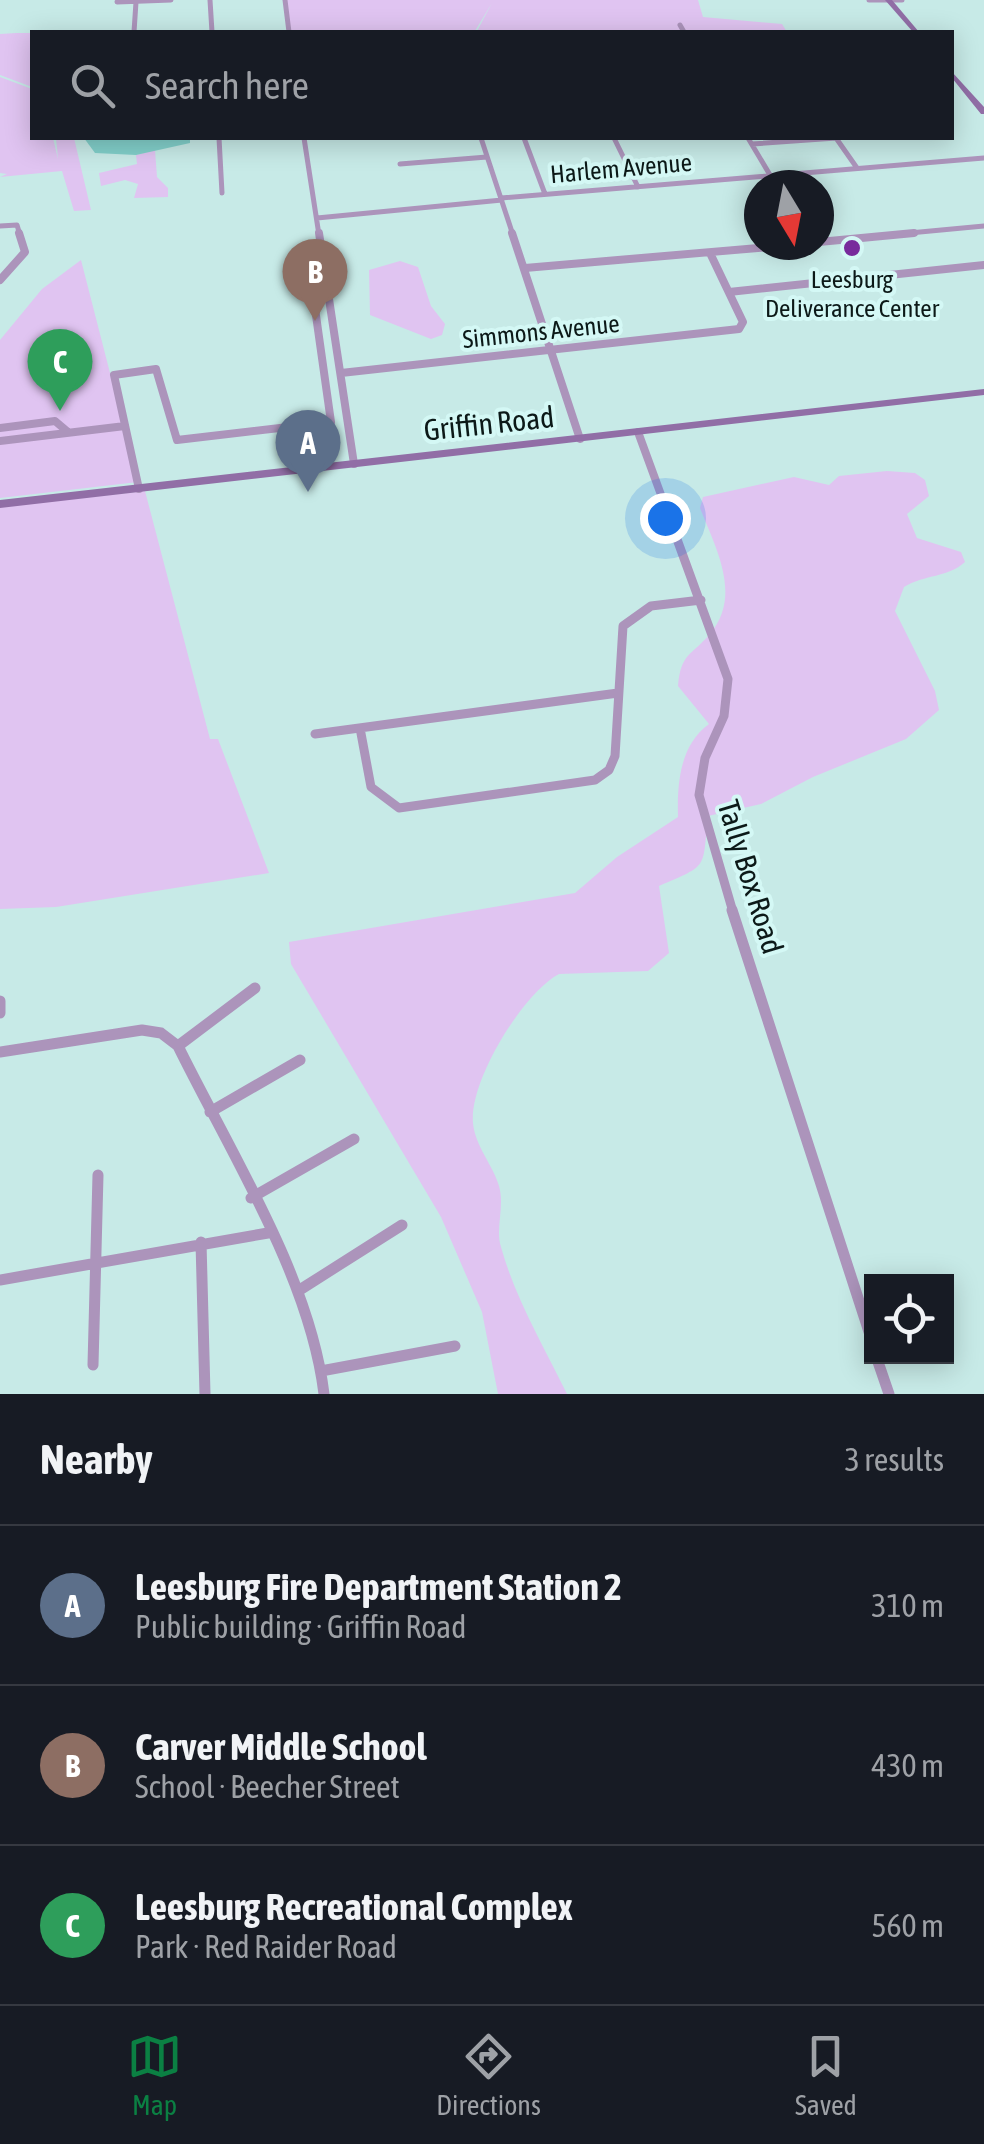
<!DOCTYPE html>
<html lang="en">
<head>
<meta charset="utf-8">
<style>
  body { margin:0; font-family:"Asap Condensed",sans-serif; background:#20242c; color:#f1f3f6 }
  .controls { position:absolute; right:30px; bottom:30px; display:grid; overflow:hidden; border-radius:0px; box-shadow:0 5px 25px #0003 }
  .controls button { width:90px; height:90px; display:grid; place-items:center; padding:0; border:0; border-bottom:2px solid #363941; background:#171b24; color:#f1f3f6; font:50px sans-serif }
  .compass { position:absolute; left:744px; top:170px; width:90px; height:90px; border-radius:50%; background:#171b24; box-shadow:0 5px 25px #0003; rotate:170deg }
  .you { position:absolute; left:665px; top:518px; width:35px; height:35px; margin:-25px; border:8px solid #fff; border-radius:50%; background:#1a73e8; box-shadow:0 0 0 15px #1a73e833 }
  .badge { display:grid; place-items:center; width:65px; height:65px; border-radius:50%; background:#0b8043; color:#fff; font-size:32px; font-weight:700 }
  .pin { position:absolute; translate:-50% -82px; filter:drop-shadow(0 2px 5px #0008) }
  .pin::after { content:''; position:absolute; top:52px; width:35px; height:30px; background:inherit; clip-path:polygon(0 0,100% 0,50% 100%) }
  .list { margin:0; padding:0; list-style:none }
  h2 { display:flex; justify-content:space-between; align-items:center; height:130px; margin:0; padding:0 40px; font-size:42px }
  h2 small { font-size:32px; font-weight:400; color:#9ea1a6 }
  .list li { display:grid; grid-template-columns:65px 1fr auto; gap:30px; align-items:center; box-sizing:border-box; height:160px; padding:0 40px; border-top:2px solid #363941 }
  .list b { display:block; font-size:38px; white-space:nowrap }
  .list p { margin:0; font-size:32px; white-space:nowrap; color:#9ea1a6 }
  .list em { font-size:32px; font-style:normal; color:#9ea1a6 }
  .icon { flex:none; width:55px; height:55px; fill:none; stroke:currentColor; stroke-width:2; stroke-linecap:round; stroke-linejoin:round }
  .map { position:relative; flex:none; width:984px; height:1394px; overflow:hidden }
  .search { position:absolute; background:#171b24; box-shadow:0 5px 25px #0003; left:30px; right:30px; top:30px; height:110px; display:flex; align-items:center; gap:25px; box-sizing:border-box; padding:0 35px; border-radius:0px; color:#9ea1a6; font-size:38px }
  .sheet { height:610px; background:#171b24 }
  nav { display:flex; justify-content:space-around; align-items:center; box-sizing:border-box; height:140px; border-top:2px solid #363941; background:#171b24; font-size:28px; color:#9ea1a6 }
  nav a { display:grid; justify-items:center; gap:5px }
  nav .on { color:#0b8043 }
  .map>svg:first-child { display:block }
</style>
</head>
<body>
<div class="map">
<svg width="984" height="1394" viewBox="0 0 984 1394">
  <rect width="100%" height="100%" fill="#c7eae7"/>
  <path fill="#e0c4f1" d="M286,0H698L703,17L782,24L787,32L477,31L492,3L475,31L291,32Z
    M33,32H32V87L0,75V34Z
    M0,77L32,89V138H53L58,159L56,138H74L91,210L74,211L62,171L0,177L7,174L0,173Z
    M155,150L157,177L168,188V197L134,198L138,184L125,180L101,186L99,173L137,164L136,155Z
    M81,260L138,482L0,498V340L42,289Z
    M400,261L418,267L431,306L445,324L442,335L431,339L370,315L369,270Z
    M887,471L915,473L925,480L929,496L907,514L917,538L961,552L965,562C947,578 926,574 904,587L895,611L935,691L939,710L906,739L813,777L761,804L708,816C702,870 710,864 659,886L669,953L648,971L559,974C523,993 469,1081 473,1123C475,1146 493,1165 499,1186C505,1207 495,1228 501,1247C515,1298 544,1347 567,1394H498L482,1312L441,1217L291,964L289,942L575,893L617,857L678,817C677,783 680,745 709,724L678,686C681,653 691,656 709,635C743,596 716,549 700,508L703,497L794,477L829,485L839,476Z
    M145,491L210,739H218L269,873L56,907L0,909V507Z"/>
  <path fill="#82cfca" d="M84,138H190V143L136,155L95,153Z"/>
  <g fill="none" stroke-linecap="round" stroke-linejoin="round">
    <path stroke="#ac94bb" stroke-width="5" d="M210,0L212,32
      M285,0L289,32
      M869,0H902
      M117,2L171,0
      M680,25L684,32
      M134,32L136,2
      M219,138L222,193
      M304,138L319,235
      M481,138L513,235
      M524,138L545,194
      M614,138L638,187
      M748,138L776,185
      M836,138L857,168
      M752,144L836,138
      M400,164L487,157
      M501,198L984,158
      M317,218L502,200
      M0,226L17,225L20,235
      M888,235L984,226"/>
    <path stroke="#ac94bb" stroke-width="8" d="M319,233L354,464
      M512,233L580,439
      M819,242L914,233
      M525,268L792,245
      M0,280L25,252L19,233
      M729,292L984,265
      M341,373L739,329L743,322L710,253
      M0,428L55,421L68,432
      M638,432L675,533
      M0,441L125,426
      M139,489L114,375L156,369L177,440L331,422L311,280"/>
    <path stroke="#ac94bb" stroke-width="9" d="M674,531L728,679L724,716L705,758L699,795L733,912
      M360,728L371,787L399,808L595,780L609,770L615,756L623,626L651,606L701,600
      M315,734L618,693"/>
    <path stroke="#ac94bb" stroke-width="11" d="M732,910L872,1341
      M0,1001V1013
      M178,1046L255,988
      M0,1052L142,1030L161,1033L178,1046C230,1152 310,1277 324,1394
      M210,1112L300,1060
      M251,1198L354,1139
      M201,1242L205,1394
      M0,1280L268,1233
      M298,1291L402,1225
      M876,1356L889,1394
      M93,1365L98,1175
      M321,1371L455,1346"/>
    <path fill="#916ea6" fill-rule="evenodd" d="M885,0H892L919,32H913Z
      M952,72L984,107V114H981L952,78Z
      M984,389V395L0,508V500Z"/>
  </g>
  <circle fill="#782b9c" stroke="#d4f8f5" stroke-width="4" cx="852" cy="248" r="10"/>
  <g text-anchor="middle" stroke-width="8" stroke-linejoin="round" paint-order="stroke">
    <g font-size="25" fill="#0c1918" stroke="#d4f8f5">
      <text transform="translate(621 168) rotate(-5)" y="9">Harlem Avenue</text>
      <text transform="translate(541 331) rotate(-6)" y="9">Simmons Avenue</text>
    </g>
    <g font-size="25" fill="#0c1918" stroke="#d4f8f5">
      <text x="852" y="288">Leesburg<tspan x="852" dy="29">Deliverance Center</tspan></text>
    </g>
    <g font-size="30" fill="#0c1918" stroke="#d4f8f5">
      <text transform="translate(489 424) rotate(-6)" y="10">Griffin Road</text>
      <text transform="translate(750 877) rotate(73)" y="10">Tally Box Road</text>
    </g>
  </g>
</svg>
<div class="controls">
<button><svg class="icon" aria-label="locate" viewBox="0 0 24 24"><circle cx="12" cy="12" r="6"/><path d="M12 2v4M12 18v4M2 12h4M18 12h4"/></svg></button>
</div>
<svg class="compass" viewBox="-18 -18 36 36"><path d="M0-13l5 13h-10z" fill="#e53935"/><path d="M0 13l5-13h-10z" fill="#9ea1a6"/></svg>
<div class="you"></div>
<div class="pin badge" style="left:308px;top:492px;background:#5c6f8a">A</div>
<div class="pin badge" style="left:315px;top:321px;background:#8d6e63">B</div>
<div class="pin badge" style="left:60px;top:411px;background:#2e9e5b">C</div>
<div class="search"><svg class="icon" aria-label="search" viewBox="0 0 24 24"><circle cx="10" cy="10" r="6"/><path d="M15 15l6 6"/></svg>Search here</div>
</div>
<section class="sheet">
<h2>Nearby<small>3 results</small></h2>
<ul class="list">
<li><span class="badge" style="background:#5c6f8a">A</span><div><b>Leesburg Fire Department Station 2</b><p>Public building · Griffin Road</p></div><em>310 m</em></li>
<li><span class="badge" style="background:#8d6e63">B</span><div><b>Carver Middle School</b><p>School · Beecher Street</p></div><em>430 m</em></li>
<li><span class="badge" style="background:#2e9e5b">C</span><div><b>Leesburg Recreational Complex</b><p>Park · Red Raider Road</p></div><em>560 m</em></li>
</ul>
</section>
<nav>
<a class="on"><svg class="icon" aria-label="map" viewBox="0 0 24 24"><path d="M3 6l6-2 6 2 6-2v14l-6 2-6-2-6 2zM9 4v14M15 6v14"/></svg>Map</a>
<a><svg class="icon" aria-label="directions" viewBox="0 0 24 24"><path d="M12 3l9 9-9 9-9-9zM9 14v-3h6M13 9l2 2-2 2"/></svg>Directions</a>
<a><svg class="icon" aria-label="saved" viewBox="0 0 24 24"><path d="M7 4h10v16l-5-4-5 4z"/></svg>Saved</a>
</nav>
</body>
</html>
